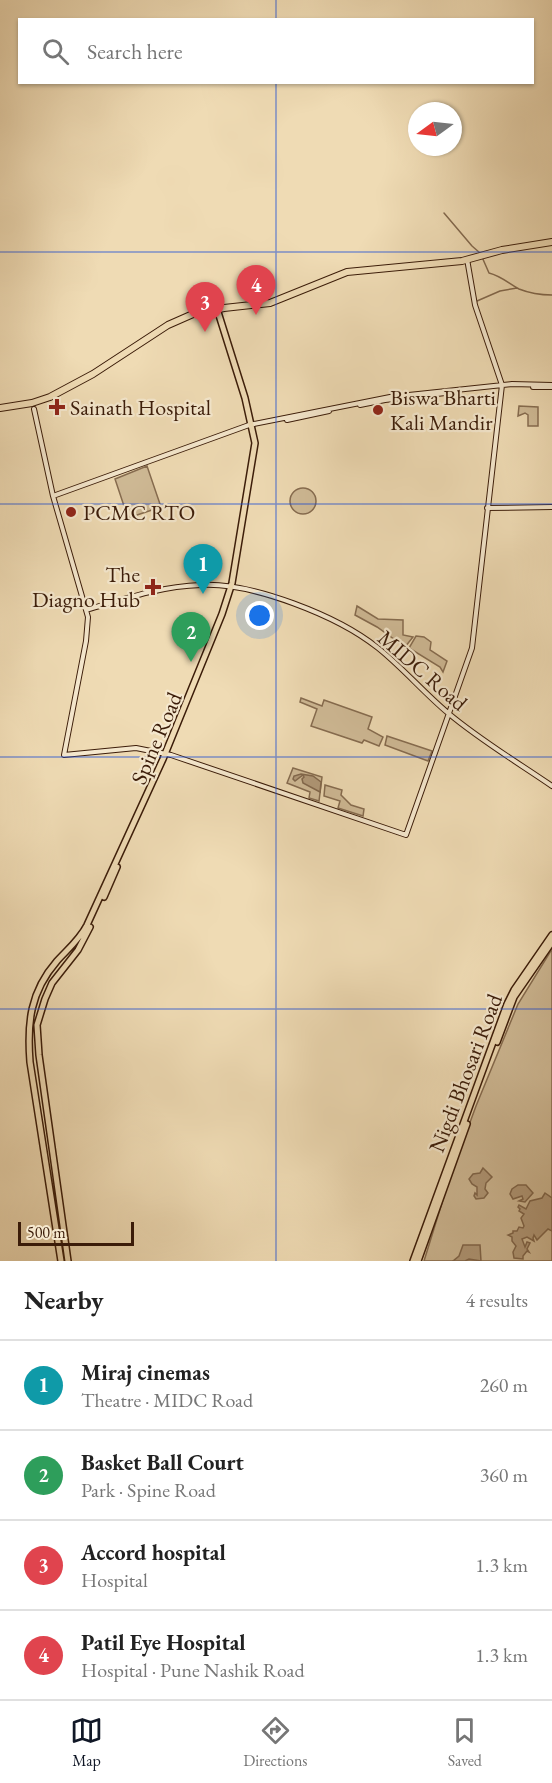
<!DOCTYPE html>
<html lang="en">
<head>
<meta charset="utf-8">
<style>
  body { margin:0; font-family:"EB Garamond",serif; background:#f2f2f2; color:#222 }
  .compass { position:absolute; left:408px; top:102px; width:54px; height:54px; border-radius:50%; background:#fff; box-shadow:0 2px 4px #0004; rotate:255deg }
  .scale { position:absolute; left:18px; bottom:15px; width:116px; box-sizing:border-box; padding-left:6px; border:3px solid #3b1c09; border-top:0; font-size:16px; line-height:21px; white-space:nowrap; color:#3b1c09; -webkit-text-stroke:4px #f5e8ce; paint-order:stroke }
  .you { position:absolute; left:260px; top:616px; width:21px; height:21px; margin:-15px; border:4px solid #fff; border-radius:50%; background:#1a73e8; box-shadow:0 0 0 9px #1a73e833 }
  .badge { display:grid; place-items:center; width:39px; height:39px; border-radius:50%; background:#111827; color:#fff; font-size:20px; font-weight:700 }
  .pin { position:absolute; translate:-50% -50px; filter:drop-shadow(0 2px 3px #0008) }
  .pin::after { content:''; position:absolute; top:32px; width:21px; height:18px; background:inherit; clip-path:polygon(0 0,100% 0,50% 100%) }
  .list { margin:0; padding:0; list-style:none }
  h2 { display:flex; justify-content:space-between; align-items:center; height:78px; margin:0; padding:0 24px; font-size:26px }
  h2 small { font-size:20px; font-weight:400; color:#767676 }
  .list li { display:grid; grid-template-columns:39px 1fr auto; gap:18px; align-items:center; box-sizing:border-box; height:90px; padding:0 24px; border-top:2px solid #e0e0e0 }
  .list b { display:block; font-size:22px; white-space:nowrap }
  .list p { margin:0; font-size:20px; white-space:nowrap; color:#767676 }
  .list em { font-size:20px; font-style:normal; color:#767676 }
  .icon { flex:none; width:33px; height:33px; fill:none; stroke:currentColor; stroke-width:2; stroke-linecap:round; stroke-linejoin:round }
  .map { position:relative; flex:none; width:552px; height:1261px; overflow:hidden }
  .search { position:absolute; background:#fff; box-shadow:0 2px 4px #0004; left:18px; right:18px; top:18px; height:66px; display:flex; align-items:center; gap:15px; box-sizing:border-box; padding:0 21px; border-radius:0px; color:#767676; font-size:22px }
  .sheet { height:438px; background:#fff }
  nav { display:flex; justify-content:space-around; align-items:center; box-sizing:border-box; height:84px; border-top:2px solid #e0e0e0; background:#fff; font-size:16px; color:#767676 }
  nav a { display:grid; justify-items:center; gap:3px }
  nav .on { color:#111827 }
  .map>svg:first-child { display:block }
</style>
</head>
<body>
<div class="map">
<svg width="552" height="1261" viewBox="0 0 552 1261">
  <rect width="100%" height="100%" fill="#efdbb4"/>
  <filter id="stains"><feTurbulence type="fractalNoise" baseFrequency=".00333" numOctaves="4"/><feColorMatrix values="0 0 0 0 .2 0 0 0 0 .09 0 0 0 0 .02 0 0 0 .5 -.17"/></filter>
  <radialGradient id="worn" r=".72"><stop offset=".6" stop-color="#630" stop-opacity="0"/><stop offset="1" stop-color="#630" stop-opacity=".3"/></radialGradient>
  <path fill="#d0bb97" stroke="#866c50" stroke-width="1.5" d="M519,406L538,407V426H528V415L525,413L518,416Z
    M147,466L161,507L128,518L115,479Z
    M290 501a13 13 0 1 1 26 0a13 13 0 1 1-26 0Z
    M357,606L378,619L403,620V635L413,637L405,647L377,627L355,615Z
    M416,636L424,637L431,642L430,650L447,661L443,672L440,667L409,648Z
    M301,698L322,706L324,700L372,717L368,729L383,737L379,746L364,740L362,743L311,726L317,709L300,702Z
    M387,736L432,751L428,761L385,745Z
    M293,768L322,777L319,801L309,798L310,792L287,783Z
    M325,785L342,790L341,795L351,805L364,809L363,816L338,808L340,801L324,796Z
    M552,949V1261H424L450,1177L476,1106L518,1004Z"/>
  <path fill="#b29a7a" stroke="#82684d" stroke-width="1.5" d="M301,774L313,776L321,782L320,792L303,783L302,779L304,777L303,775L295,781L293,779L294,776Z
    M483,1168L492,1177L486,1183L485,1189L488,1193L484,1198L476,1199L474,1196L475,1193L477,1195V1187L472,1184L469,1179L473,1174L480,1173Z
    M518,1185H526L533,1193L525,1202L519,1201L523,1199L522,1196L513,1199L510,1194L512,1189Z
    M545,1193L552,1198V1231L548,1229L537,1240L534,1235L533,1238L534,1241L527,1237L522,1239L525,1247L527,1242L530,1243L527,1249L529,1252L527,1251L523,1256V1259L514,1258L513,1252L516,1246L512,1241V1237L508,1235L513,1233V1231H517L519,1227L523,1228L524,1226L521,1218L524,1214L519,1211L520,1209L518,1207L519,1205L526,1209L530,1201L542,1198Z
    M463,1245H480L481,1261L469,1259L465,1261H453L459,1256Z"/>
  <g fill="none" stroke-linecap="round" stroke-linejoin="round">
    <path stroke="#82684d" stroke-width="1.5" d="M444,213L472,246L480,253
      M482,257L489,273C501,276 508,283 519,289C529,293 541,295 552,295
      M477,301L500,291L517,288"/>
    <g stroke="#3b1c09" stroke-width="6">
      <path id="secondary" d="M467,259L475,305L502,385
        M533,387H552
        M360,405L385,400L454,392
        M34,409L53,496L88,617L86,641L64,755L136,748L171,755L406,835L472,648L502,385
        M287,420L329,411
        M53,496L249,425L390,397L512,384L552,385
        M487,508L552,507
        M86,610C123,599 162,586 201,585C252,582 338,616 378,648C403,668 424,693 448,713C480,740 517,762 552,786"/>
    </g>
    <g stroke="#3b1c09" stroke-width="8">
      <path id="primary" d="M104,897L117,867
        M497,1042L514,997L552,942
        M61,1261L30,1062C27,1023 30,992 57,961C68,949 80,939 87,925L163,759L222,614L232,583L255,443L245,398L218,312L215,308
        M68,1261L39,1055L37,1025L45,999L52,983L78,950L90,927
        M413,1261L507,1004L514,990L552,935
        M418,1261L467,1124"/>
    </g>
    <g stroke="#3b1c09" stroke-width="8">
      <path id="highway" d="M0,408L32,403L50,397L93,374L168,325L193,314L224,308L270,303L347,272L462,261L502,250L552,242"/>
    </g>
    <use href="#secondary" stroke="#f5e8ce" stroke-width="4"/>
    <use href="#primary" stroke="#efdbb4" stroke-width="5"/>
    <use href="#highway" stroke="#efdbb4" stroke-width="6"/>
  </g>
  <path fill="none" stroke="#1d4ed8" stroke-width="1.5" stroke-opacity="0.55" d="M276,0V20M276,82V1261M0,252H552M0,504H552M0,757H552M0,1009H552"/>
  <g fill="#8f2418" stroke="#f5e8ce" stroke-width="2">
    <path d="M54 398h6v6h6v6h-6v6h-6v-6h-6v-6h6z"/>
    <circle cx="378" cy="410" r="6"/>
    <circle cx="71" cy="512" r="6"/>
    <path d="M150 578h6v6h6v6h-6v6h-6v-6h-6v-6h6z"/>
  </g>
  <g text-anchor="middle" stroke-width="4.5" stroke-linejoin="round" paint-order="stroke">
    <g font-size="22" fill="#3b1c09" stroke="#f5e8ce" text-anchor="start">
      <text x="390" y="405">Biswa Bharti<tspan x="390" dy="25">Kali Mandir</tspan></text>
      <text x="70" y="415">Sainath Hospital</text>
      <text x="83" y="520">PCMC RTO</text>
      <text x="140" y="582" text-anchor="end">The<tspan x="140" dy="25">Diagno Hub</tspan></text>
    </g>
    <g font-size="22" fill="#3b1c09" stroke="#f5e8ce">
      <text transform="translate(423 670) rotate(41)" y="8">MIDC Road</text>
      <text transform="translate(156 738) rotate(-67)" y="8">Spine Road</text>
      <text transform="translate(465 1073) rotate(-69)" y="8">Nigdi Bhosari Road</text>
    </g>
  </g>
  <rect width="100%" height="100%" filter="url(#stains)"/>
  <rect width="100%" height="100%" fill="url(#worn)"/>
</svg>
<svg class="compass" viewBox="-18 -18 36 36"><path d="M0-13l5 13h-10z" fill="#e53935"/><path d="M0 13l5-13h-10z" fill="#767676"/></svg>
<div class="scale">500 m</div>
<div class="you"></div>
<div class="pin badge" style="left:203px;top:594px;background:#0f9aa8">1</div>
<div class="pin badge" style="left:191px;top:662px;background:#2e9e5b">2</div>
<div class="pin badge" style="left:205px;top:332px;background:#e0444e">3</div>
<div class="pin badge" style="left:256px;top:315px;background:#e0444e">4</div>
<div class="search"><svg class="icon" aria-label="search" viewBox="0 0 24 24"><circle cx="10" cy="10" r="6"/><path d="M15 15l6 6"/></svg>Search here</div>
</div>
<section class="sheet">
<h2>Nearby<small>4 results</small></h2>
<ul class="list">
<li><span class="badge" style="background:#0f9aa8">1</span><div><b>Miraj cinemas</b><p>Theatre · MIDC Road</p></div><em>260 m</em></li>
<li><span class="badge" style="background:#2e9e5b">2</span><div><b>Basket Ball Court</b><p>Park · Spine Road</p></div><em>360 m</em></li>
<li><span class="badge" style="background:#e0444e">3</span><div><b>Accord hospital</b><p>Hospital</p></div><em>1.3 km</em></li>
<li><span class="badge" style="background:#e0444e">4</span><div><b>Patil Eye Hospital</b><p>Hospital · Pune Nashik Road</p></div><em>1.3 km</em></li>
</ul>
</section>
<nav>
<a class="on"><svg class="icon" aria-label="map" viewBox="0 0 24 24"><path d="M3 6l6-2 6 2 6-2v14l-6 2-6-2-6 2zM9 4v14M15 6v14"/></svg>Map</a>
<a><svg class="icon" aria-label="directions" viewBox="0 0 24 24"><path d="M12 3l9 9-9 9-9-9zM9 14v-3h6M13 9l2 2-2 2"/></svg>Directions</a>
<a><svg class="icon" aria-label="saved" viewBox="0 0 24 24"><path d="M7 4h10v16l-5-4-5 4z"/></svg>Saved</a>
</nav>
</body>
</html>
